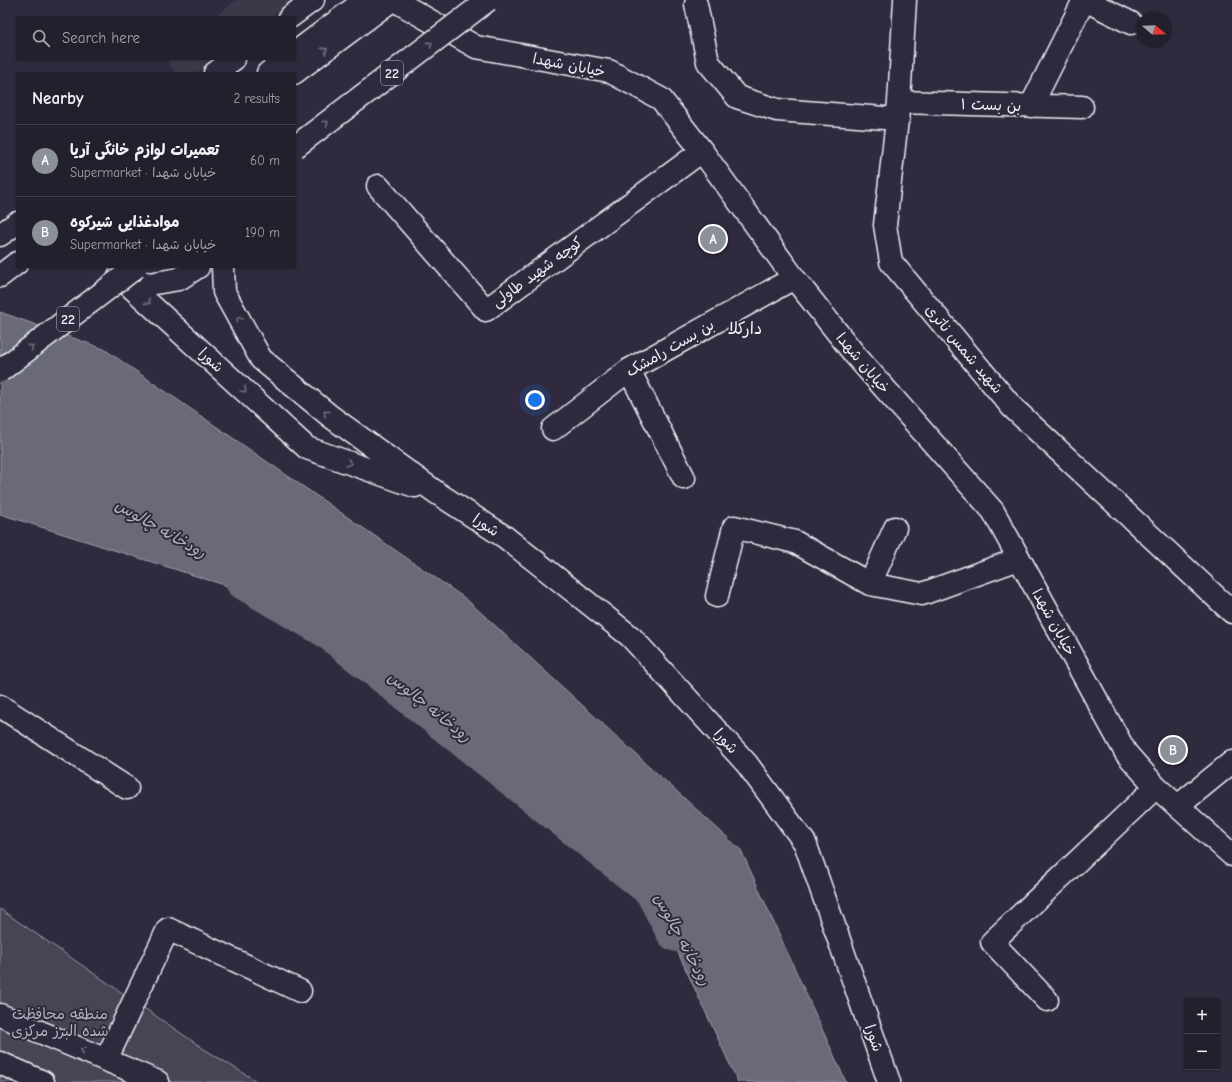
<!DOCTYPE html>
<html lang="en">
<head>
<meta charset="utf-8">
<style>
  body { margin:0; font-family:"Comic Neue","Playpen Sans Arabic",sans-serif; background:#2b2836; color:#f1f3f6 }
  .controls { position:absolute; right:12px; bottom:12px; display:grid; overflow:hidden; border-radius:0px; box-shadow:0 1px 3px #0004 }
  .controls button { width:36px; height:36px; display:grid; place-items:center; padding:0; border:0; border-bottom:1px solid #403e4a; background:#23202e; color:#f1f3f6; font:20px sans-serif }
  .compass { position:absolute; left:1136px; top:12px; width:36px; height:36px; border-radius:50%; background:#23202e; box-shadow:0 1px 3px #0004; rotate:109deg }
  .you { position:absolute; left:535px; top:400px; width:14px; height:14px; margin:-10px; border:3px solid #fff; border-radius:50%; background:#1a73e8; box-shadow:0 0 0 6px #1a73e833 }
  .badge { display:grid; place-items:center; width:26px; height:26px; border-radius:50%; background:#8c9099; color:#fff; font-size:13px; font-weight:700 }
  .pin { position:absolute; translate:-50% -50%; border:2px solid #fff; box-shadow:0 1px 4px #0006 }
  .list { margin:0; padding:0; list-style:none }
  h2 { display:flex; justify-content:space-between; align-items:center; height:52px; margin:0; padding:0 16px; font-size:17px }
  h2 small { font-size:13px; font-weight:400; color:#a3a3aa }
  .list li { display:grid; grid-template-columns:26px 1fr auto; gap:12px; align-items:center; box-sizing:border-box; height:72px; padding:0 16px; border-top:1px solid #403e4a }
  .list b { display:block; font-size:15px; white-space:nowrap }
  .list p { margin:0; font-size:13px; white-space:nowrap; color:#a3a3aa }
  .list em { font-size:13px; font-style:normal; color:#a3a3aa }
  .icon { flex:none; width:22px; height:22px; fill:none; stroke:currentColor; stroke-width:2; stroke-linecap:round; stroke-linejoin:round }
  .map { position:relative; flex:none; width:1232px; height:1082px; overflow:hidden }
  .search { position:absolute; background:#23202e; box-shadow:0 1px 3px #0004; left:16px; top:16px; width:280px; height:44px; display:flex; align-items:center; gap:10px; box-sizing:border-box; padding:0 14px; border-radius:0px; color:#a3a3aa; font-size:15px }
  .panel { position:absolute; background:#23202e; box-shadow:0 1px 3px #0004; left:16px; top:72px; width:280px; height:196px; border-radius:0px }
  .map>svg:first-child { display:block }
</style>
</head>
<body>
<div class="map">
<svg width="1232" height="1082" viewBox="0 0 1232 1082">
  <rect width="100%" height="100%" fill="#2f2a3d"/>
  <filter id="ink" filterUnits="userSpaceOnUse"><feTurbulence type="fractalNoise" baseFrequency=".025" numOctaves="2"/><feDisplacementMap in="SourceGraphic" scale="8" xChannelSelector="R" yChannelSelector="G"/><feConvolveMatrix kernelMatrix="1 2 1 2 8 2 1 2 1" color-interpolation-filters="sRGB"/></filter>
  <g filter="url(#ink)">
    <path fill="#3b3749" d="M236,0H293L271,17H214Z
      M166,59H216L197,73H176Z"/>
    <path fill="#464455" stroke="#979aa6" d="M0,909L204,1049L258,1082H0Z"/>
    <path fill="#696978" stroke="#9c9fab" d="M0,312L104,349L466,599L741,850L846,1082H738L629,847L357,627L0,514Z"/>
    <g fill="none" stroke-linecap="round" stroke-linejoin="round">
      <path stroke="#696978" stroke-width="46" d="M247,578L331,627L656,887L678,929"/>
      <g stroke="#e8f1f8" stroke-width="25">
        <path id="minor" d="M394,0L476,47L609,71L661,99L702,151L794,278L856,356L993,511L1126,753L1156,787L1232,855
          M905,0L899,102L885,225L891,262L1012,407L1232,612
          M1085,0L1131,23
          M696,4L708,62L737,97L777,110L898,119
          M290,17L313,0
          M215,73L234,59
          M294,73L392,0
          M899,102L1082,107
          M1031,106L1084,0
          M378,186L486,310L702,151
          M0,235L17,223
          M223,267L224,292L261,359L330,416L437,493L505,537L631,637L747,764L805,843L889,1082
          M119,276L307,448L415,486
          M122,277L149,284L179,279L198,267
          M629,370L684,478
          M553,429L629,370L794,278
          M870,584L895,528
          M717,596L734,527L795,542L870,584L922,594L1019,559
          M0,706L127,788
          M1178,806L1232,762
          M1047,1000L992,942L1156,787
          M106,1060L168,929L300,991"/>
      </g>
      <g stroke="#e8f1f8" stroke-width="25">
        <path id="major" d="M0,1015L158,1082
          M0,1063L43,1082"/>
      </g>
      <g stroke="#e8f1f8" stroke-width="25">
        <path id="highway" d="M295,53L365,0
          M268,73L287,59
          M0,276L17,263"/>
      </g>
      <use href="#minor" stroke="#2f2a3d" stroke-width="22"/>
      <use href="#major" stroke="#2f2a3d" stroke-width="22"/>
      <use href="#highway" stroke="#2f2a3d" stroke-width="22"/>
      <g stroke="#e8f1f8" stroke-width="25" stroke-linecap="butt">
        <path id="highway-bridge" d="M295,147L488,0
          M0,371L136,267"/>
      </g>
      <use href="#highway-bridge" stroke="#2f2a3d" stroke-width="22"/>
    </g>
    <defs><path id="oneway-chevron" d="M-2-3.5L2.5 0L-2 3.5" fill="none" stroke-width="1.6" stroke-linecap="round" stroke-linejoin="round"/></defs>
    <g stroke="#70707e">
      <use href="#oneway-chevron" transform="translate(430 44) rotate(-37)"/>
      <use href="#oneway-chevron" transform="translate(325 50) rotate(-36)"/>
      <use href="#oneway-chevron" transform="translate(326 123) rotate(-37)"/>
      <use href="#oneway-chevron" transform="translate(148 302) rotate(43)"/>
      <use href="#oneway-chevron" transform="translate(239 319) rotate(-119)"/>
      <use href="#oneway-chevron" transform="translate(31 347) rotate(-37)"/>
      <use href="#oneway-chevron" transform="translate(244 390) rotate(43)"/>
      <use href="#oneway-chevron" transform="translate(326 413) rotate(-141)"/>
      <use href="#oneway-chevron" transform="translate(349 463) rotate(19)"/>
      <use href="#oneway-chevron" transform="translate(83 1050) rotate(-157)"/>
    </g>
  </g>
  <g text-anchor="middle" stroke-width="4" stroke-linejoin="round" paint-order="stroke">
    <g fill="#2f2a3d" stroke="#b0b5c0" stroke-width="1">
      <rect x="381" y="61" width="22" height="24" rx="3"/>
      <rect x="57" y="307" width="22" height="24" rx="3"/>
    </g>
    <g font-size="14" font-weight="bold" fill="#e8f1f8">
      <text x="392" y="78">22</text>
      <text x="68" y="324">22</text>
    </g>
    <g font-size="15" fill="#e8f1f8" stroke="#2f2a3d">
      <text transform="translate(569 65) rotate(11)" y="5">خیابان شهدا</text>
      <text transform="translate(991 105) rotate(2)" y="5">بن بست ۱</text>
      <text transform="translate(537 272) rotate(-36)" y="5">کوچه شهید طاولی</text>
      <text transform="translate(670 348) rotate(-30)" y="5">بن بست رامشک</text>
      <text transform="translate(964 349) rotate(50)" y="5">شهید شمس ناتری</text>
      <text transform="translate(211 360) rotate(43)" y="5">شورا</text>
      <text transform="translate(863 363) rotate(50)" y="5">خیابان شهدا</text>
      <text transform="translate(486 525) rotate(33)" y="5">شورا</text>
      <text transform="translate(1054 622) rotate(61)" y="5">خیابان شهدا</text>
      <text transform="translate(726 741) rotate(48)" y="5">شورا</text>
      <text transform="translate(874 1038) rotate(70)" y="5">شورا</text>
    </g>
    <g font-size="15" fill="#afb4bf" stroke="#2f2a3d">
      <text x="60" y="1019">منطقه محافظت<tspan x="60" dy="17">شده البرز مرکزی</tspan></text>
    </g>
    <g font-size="16" font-style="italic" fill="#afb4be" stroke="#2f2a3d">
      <text transform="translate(161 528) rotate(30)" y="6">رودخانه چالوس</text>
      <text transform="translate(430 706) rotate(39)" y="6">رودخانه چالوس</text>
      <text transform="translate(683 939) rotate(62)" y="6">رودخانه چالوس</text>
    </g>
    <g font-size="17" fill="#e8f1f8" stroke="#2f2a3d">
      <text x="745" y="334">دارکلا</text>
    </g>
  </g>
</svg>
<div class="controls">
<button>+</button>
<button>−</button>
</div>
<svg class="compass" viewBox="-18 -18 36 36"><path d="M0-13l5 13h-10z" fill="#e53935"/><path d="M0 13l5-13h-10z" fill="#a3a3aa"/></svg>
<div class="you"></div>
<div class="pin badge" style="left:713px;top:239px">A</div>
<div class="pin badge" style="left:1173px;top:750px">B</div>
<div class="search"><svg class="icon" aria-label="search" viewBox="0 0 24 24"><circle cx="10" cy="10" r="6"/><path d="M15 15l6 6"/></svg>Search here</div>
<section class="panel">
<h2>Nearby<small>2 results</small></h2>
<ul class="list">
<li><span class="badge">A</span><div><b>تعمیرات لوازم خانگی آریا</b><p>Supermarket · خیابان شهدا</p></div><em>60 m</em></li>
<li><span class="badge">B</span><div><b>موادغذایی شیرکوه</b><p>Supermarket · خیابان شهدا</p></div><em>190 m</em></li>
</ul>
</section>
</div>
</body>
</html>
